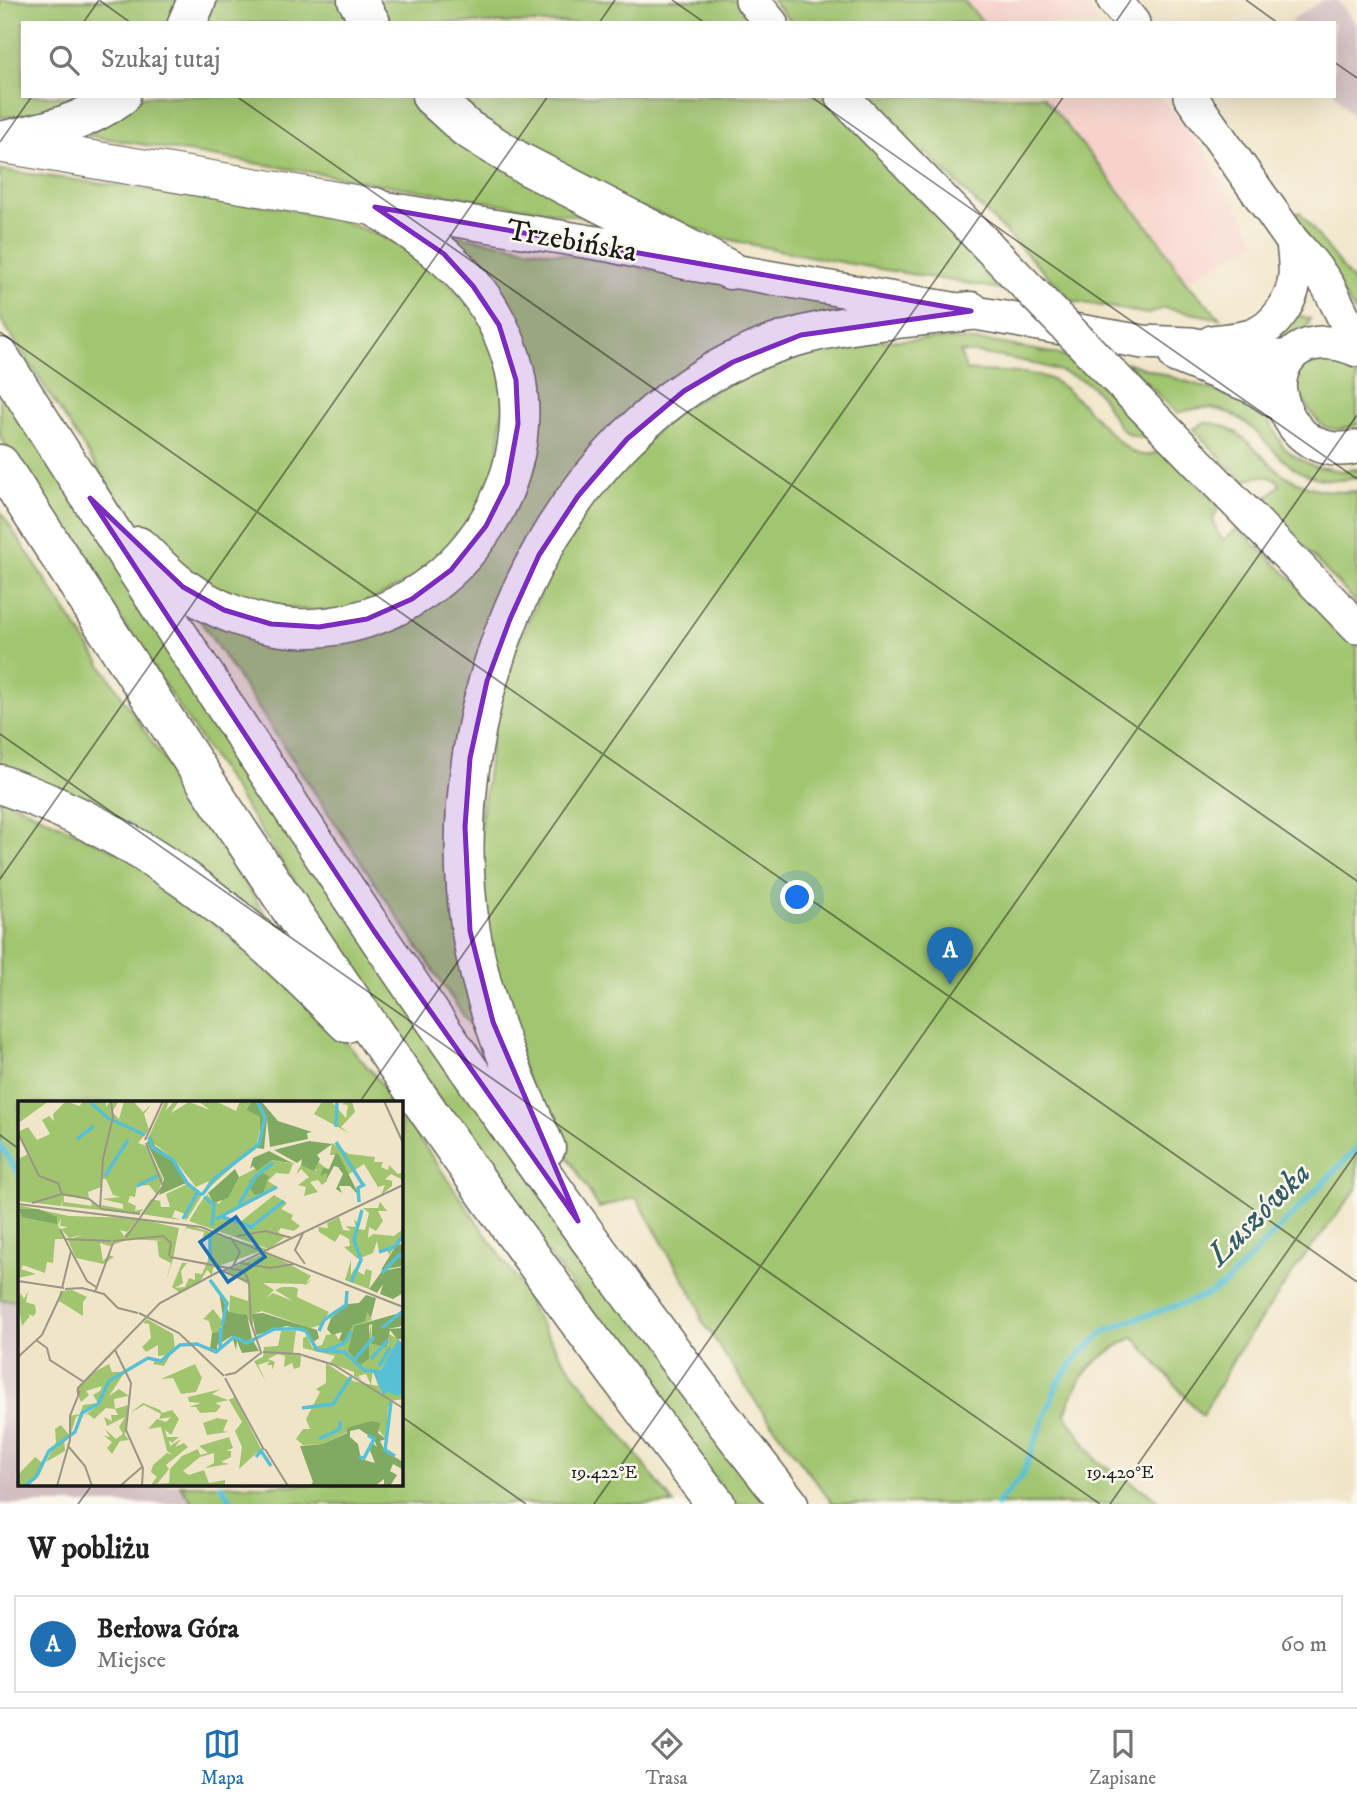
<!DOCTYPE html>
<html lang="pl">
<head>
<meta charset="utf-8">
<style>
  body { margin:0; font-family:"IM FELL DW Pica",serif; background:#f6f6f6; color:#222 }
  .you { position:absolute; left:798px; top:898px; width:24px; height:24px; margin:-18px; border:5px solid #fff; border-radius:50%; background:#1a73e8; box-shadow:0 0 0 10px #1a73e833 }
  .badge { display:grid; place-items:center; width:46px; height:46px; border-radius:50%; background:#1f6fb2; color:#fff; font-size:23px; font-weight:700 }
  .pin { position:absolute; translate:-50% -58px; filter:drop-shadow(0 2px 4px #0008) }
  .pin::after { content:''; position:absolute; top:37px; width:24px; height:21px; background:inherit; clip-path:polygon(0 0,100% 0,50% 100%) }
  .list { margin:0; padding:0; list-style:none }
  h2 { display:flex; justify-content:space-between; align-items:center; height:91px; margin:0; padding:0 28px; font-size:30px }
  h2 small { font-size:23px; font-weight:400; color:#767676 }
  .list li { display:grid; grid-template-columns:46px 1fr auto; gap:21px; align-items:center; box-sizing:border-box; height:98px; margin:0 14px 14px; padding:0 14px; border:2px solid #e0e0e0; border-radius:0px }
  .list b { display:block; font-size:26px; white-space:nowrap }
  .list p { margin:0; font-size:23px; white-space:nowrap; color:#767676 }
  .list em { font-size:23px; font-style:normal; color:#767676 }
  .icon { flex:none; width:38px; height:38px; fill:none; stroke:currentColor; stroke-width:2; stroke-linecap:round; stroke-linejoin:round }
  .map { position:relative; flex:none; width:1357px; height:1504px; overflow:hidden }
  .search { position:absolute; background:#fff; box-shadow:0 7px 28px #0002; left:21px; right:21px; top:21px; height:77px; display:flex; align-items:center; gap:18px; box-sizing:border-box; padding:0 24px; border-radius:0px; color:#767676; font-size:26px }
  .sheet { height:203px; background:#fff }
  nav { display:flex; justify-content:space-around; align-items:center; box-sizing:border-box; height:98px; border-top:2px solid #e0e0e0; background:#fff; font-size:19px; color:#767676 }
  nav a { display:grid; justify-items:center; gap:4px }
  nav .on { color:#1f6fb2 }
  .map>svg:first-child { display:block }
</style>
</head>
<body>
<div class="map">
<svg width="1357" height="1504" viewBox="0 0 1357 1504">
  <rect width="100%" height="100%" fill="#fbf7ec"/>
  <filter id="ink" filterUnits="userSpaceOnUse"><feTurbulence type="fractalNoise" baseFrequency=".0143" numOctaves="2"/><feDisplacementMap in="SourceGraphic" scale="14" xChannelSelector="R" yChannelSelector="G"/><feConvolveMatrix kernelMatrix="1 2 1 2 8 2 1 2 1" color-interpolation-filters="sRGB"/></filter>
  <filter id="wash" filterUnits="userSpaceOnUse"><feTurbulence type="fractalNoise" baseFrequency=".00686" numOctaves="4" result="noise"/><feDisplacementMap in="SourceGraphic" scale="28" xChannelSelector="R" yChannelSelector="G"/><feGaussianBlur stdDeviation="1.57" result="paint"/><feColorMatrix in="noise" values="0 0 0 0 0 0 0 0 0 0 0 0 0 0 0 0 0 1.4 0 .05"/><feComposite in="paint" operator="in"/></filter>
  <g filter="url(#wash)">
    <rect width="100%" height="100%" fill="#f0e5c9"/>
    <path fill="#f7d0ca" d="M963,0H1082L1100,23H984Z
      M1043,96H1160L1207,155L1257,241L1185,281L1158,239Z"/>
    <path fill="#d2bec2" d="M1323,0H1337L1357,25V121L1334,92V23H1287Z
      M0,1300H19V1485H180L194,1504H0Z"/>
    <path fill="#a1c56f" stroke="#5e7046" stroke-width="2" d="M0,0H186L175,23H23V96H101C68,105 34,118 0,117Z
      M212,0H348L362,23H203Z
      M368,0H740L758,23H383Z
      M772,0H963L984,23H792Z
      M141,96H420L599,220L79,134Z
      M444,96H824L1007,290C916,275 825,261 735,241C695,232 659,210 620,201Z
      M861,96H1043L1158,239L1185,281L1221,319L1164,308L1148,314L1073,301L926,152L920,157Z
      M0,170L285,208L342,221L407,246L480,312L505,381L496,483L435,569L345,613L239,604L158,552L120,503L0,318Z
      M1300,212L1357,287V316L1293,215Z
      M436,232L886,311L658,398L478,680L485,1048L189,604L229,625L423,607L529,414Z
      M1292,313L1310,319L1308,326L1299,340L1251,345Z
      M938,339L992,342L1073,357L1153,438C1110,442 1115,404 1091,386C1064,366 994,354 960,352L966,370C991,373 1025,370 1047,378C1082,391 1117,453 1143,455C1150,456 1158,452 1164,449L1219,506L1213,519L1216,530L1223,540L1238,528L1357,641V1189L1301,1261L1236,1355L1202,1416L1134,1337C1095,1357 1079,1372 1065,1414L1096,1460L1154,1497L1159,1504H833L762,1411L701,1319L699,1306L636,1197L599,1208L540,1110L503,1021L475,877L498,686L573,523L672,414L772,358L872,341Z
      M1319,357L1344,362L1357,377V424C1313,443 1314,406 1291,385L1300,367Z
      M1125,362L1216,391L1259,410L1267,418L1282,445L1291,454L1313,466L1341,471L1357,469V478C1273,493 1273,419 1215,409C1202,406 1190,410 1177,413Z
      M0,378L775,1504H734L488,1173L0,437Z
      M1205,423C1239,422 1256,454 1280,472C1304,489 1329,494 1357,491V604L1262,502L1280,485L1277,480C1265,474 1255,475 1244,482L1193,429Z
      M0,511L287,947L0,772Z
      M0,797L137,861L314,1006L374,1074L394,1103H19V1300H0Z
      M401,1112L527,1294L531,1308L559,1353L674,1504H194L180,1485H401Z"/>
    <g fill="none" stroke-linecap="round" stroke-linejoin="round">
      <path stroke="#57c0d4" stroke-width="6" d="M0,1145L19,1174
        M221,1485L233,1504
        M997,1504L1022,1476L1058,1382L1079,1355L1104,1332L1126,1322L1203,1297L1224,1285L1357,1148"/>
    </g>
  </g>
  <g filter="url(#ink)">
    <g fill="none" stroke-linecap="round" stroke-linejoin="round">
      <g stroke="#666259" stroke-width="36">
        <path id="secondary" d="M752,0L771,23
          M1114,0L1133,23
          M842,96L981,239
          M1190,96L1293,242C1306,256 1318,270 1328,286C1338,304 1345,323 1357,340
          M376,207L609,245L692,264L1143,342L1191,344L1265,359L1291,356
          M1212,342C1224,340 1238,340 1251,336C1275,328 1293,301 1295,276C1296,265 1294,253 1293,242
          M1357,350C1326,336 1286,340 1280,380C1278,389 1281,398 1284,407C1296,439 1323,455 1357,447
          M1176,356L1253,387L1284,407
          M1230,496L1357,627"/>
      </g>
      <g stroke="#666259" stroke-width="39">
        <path id="primary" d="M0,144L375,207"/>
      </g>
      <g stroke="#666259" stroke-width="41">
        <path id="highway" d="M357,0L371,23
          M187,23L197,0
          M431,96L466,128L520,162L730,270
          M0,141C43,132 85,123 121,96
          M0,357C249,748 502,1139 789,1504
          M0,464C227,818 458,1172 716,1504
          M138,546C152,559 165,574 181,586C212,609 255,626 294,628C448,635 569,469 499,327C473,271 425,239 375,207
          M0,784C145,835 242,915 347,1023
          M546,1148C515,1078 483,1009 471,932C436,709 546,430 768,346C833,322 904,319 971,311"/>
      </g>
      <use href="#secondary" stroke="#fff" stroke-width="33"/>
      <use href="#primary" stroke="#fff" stroke-width="37"/>
      <use href="#highway" stroke="#fff" stroke-width="38"/>
      <g stroke="#666259" stroke-width="36" stroke-linecap="butt">
        <path id="secondary-bridge" d="M981,239L1230,496"/>
      </g>
      <use href="#secondary-bridge" stroke="#fff" stroke-width="33"/>
    </g>
  </g>
  <path fill="#7b2cbf" fill-opacity="0.2" stroke="#7b2cbf" stroke-width="5" stroke-linejoin="round" d="M375,207L971,311L801,335L733,362L684,391L627,439L578,496L539,555L510,619L487,681L470,758L465,827L470,931L493,1022L578,1221L374,931L90,498L183,587L224,610L271,624L319,627L367,619L412,599L451,570L486,526L507,484L518,424L516,380L499,325L473,286L444,254Z"/>
  <path fill="none" stroke="#1c1c1c" stroke-width="2" stroke-opacity="0.45" d="M99,0L131,23M672,0L705,23M1246,0L1278,23M83,23L99,0M599,23L615,0M1115,23L1131,0M1334,62L1357,78M236,96L1357,881M810,96L1357,479M0,142L32,96M0,332L1357,1282M0,734L1100,1504M0,879L548,96M359,1103L1064,96M0,1135L19,1149M401,1416L526,1504M78,1504L92,1485M594,1504L1357,415M1110,1504L1357,1152"/>
  <g text-anchor="middle" stroke-width="5" stroke-linejoin="round" paint-order="stroke">
    <g font-size="30" fill="#1c1c1c" stroke="#fbf7ec">
      <text transform="translate(572 240) rotate(10)" y="10">Trzebińska</text>
    </g>
    <g font-size="32" font-style="italic" fill="#345e66" stroke="#fbf7ec">
      <text transform="translate(1258 1213) rotate(-45)" y="11">Luszówka</text>
    </g>
  </g>
  <g transform="translate(18 1101)">
    <rect width="385" height="385" fill="#f0e5c9"/>
    <path d="M0,0H31L2,21ZM48,0L61,5L66,0H88V6L92,0H101L94,11L101,18L106,0H115L125,11L133,4L126,13L131,29L120,42L129,45L145,78L139,94L131,84L119,85L117,96L112,95L110,101L118,105L117,110L125,108L121,113L44,105L45,97L43,105L0,100V58L10,53L0,31L10,26L19,39L32,33L24,19L31,15L36,20L35,13ZM83,78H88L95,94L102,96L84,98L105,103V108L83,104L84,109L73,101L74,105L46,101V95L71,97L70,91L83,86ZM147,0H151L148,9L157,0H161L153,12L171,1L192,9L180,0H197L218,10L222,0H234L228,9L243,16L244,21L238,45L185,92L191,80L178,86L155,57L135,42L132,33ZM313,0L328,17L330,4L323,3L334,0L337,11L323,26L331,32L296,13L303,2ZM314,42L331,53L357,56L356,61H365L363,66L370,69L371,64L380,73L385,71V79L373,73L367,78L374,80V85L363,94L367,84L360,86L346,63L328,75L321,54H312ZM254,59L275,63L271,73L258,72L250,80L259,86L204,115L221,122L256,94L269,102L263,108L275,114L273,118L282,125L276,130L263,127L260,131L267,136L251,148L171,120L182,102L195,86L189,94L201,103L221,76ZM300,61L308,67L302,74L309,72V80L304,84L300,79L292,81L300,91L286,95L288,86L280,84L291,76L283,68L279,73L280,69L283,64L299,70L295,66ZM169,83L184,94L168,120L167,113L157,109L154,116L163,119L123,113L133,98L142,100L143,106H152L148,93ZM362,101L369,110H360L365,120L358,130L351,126L350,137L355,133L376,135L385,128L381,141L385,145L379,143L371,154L369,149L361,151L359,140L355,152L340,158L326,146L332,145L331,138L322,133L317,141L301,131L300,126L310,127L309,122L321,116L325,129L333,130L328,125L338,126L336,119L342,122L340,128L347,129L351,112L345,107H360ZM0,104L51,115L121,117L109,131L102,129L106,135L121,118L161,127L155,158L147,183L153,162L141,156L139,140H145L112,138L91,145L82,142L85,160L91,154L96,156L85,163L58,157L50,139L64,134L51,137L43,128L50,126L42,125L43,117L40,124L46,138H37L35,162L29,161L27,172L5,164L3,168L18,173L0,177ZM169,124L249,148L195,167L194,174L189,169L182,181L161,191L154,186L164,162H169L163,170L165,182L157,187L167,186L171,177L177,179V172L184,173L190,159L192,138L185,136L186,131L168,127L165,133ZM249,151L293,175L288,182L294,178L289,183L284,185L287,183L245,182L256,189L247,198L255,192L275,200L257,189L264,186L278,194L264,186H276L280,188L279,196L311,211L303,224L292,227L244,210L235,213V224L224,213L211,212L212,194L230,200L231,184L208,170ZM333,159V174L336,168L346,174L348,168L354,170L351,188L327,179ZM54,189L69,196L65,201V215L41,200L42,190ZM10,190L8,201L17,204L18,211L16,215L9,213L12,215L4,225L0,201L3,192L6,198ZM195,208L205,221L202,230L194,232L191,220L185,218ZM349,210L354,219L336,226L331,250L346,261L353,222L354,243L370,245L371,233L382,239L358,275L365,289L385,292V298L373,300L370,307L368,338L353,320L304,343L285,344L278,338L285,328H292L288,318L302,291L298,288L308,282V262L335,280L360,285L355,269L353,284L348,273L340,275L344,279L336,275V271L312,262L317,255L285,247V237L289,235L294,246L298,249L295,246L304,244L308,234L317,233L321,239ZM129,218L155,233L157,246L146,265L135,263L137,260H143L149,254L140,255V244L128,251L124,246L133,237L131,223L125,222ZM263,230H278L275,252L283,255L282,266L276,268L274,262L266,266L267,255L260,253L250,258L257,261L254,269V264H249L252,260L240,264L248,281L236,260L245,256L246,246L260,245ZM95,248L74,272L91,263L94,271H107L91,295L101,288L111,295V301L110,295L96,298L97,308L88,307L76,318L70,313L64,316L78,306L82,303L80,302V303L78,305L58,316L53,332L52,315L62,313L65,304L80,302L75,294L82,290L84,285L68,290L71,294L63,301L58,289ZM177,263L184,277L178,291L163,293L155,277L143,278ZM203,288L194,293L210,299L217,296L243,348L221,368L224,346L217,330L224,321L211,299L197,302L203,305L198,311L182,312L178,306H171L183,302L171,301L170,296ZM125,302L142,309L144,312L154,309L161,318L153,334L147,329L149,336H161L154,342L151,339L152,345L163,338L157,346L166,342L170,346L148,364L151,368L139,383L151,382L152,368L164,355L180,348L182,354L190,352L181,345L211,336L215,347L208,350H213V356L203,361L211,363L187,367L196,362V352L182,356L165,370L171,374L186,369L191,382L207,379V385H132L139,376L133,371L135,364L149,352L155,354L149,350L143,326L130,328L139,318L148,321L153,316L141,318L143,313L126,304L112,312ZM110,304L107,334L111,339L102,340L94,353L89,347L94,341L86,335L92,336L87,328L98,338L105,333L101,326L107,316L89,325L86,316L94,320L93,314H100L97,308ZM199,317L210,319L205,330L210,331L189,334L185,322ZM43,324L52,335L46,338L47,350L28,361L38,341L37,328ZM17,356L26,363L21,375L9,385H0L1,373Z" fill="#a1c56f" fill-rule="evenodd"/>
    <path d="M234,0H243L260,20L294,31L289,32L290,38L252,46L249,18L246,48L239,47L215,65L238,45L242,36V16L228,9ZM132,33L137,45L155,57L168,82L141,94L146,78L129,42ZM291,40L314,43L299,54L302,58L296,70L283,64L284,58L279,62L256,49ZM251,50L272,61L278,63L254,59L239,70L235,65L232,68L235,57ZM318,52L321,54L342,96L332,85H321L324,92L318,88L325,73L320,66L316,65L309,78V72L302,75L305,67L311,68ZM217,68L221,76L210,97L196,102L190,92ZM242,71L251,75L245,92L237,94L232,88L236,79L229,82ZM1,108H20L39,116V123L4,116ZM379,143L385,145V165L363,169ZM385,166V192L375,198L362,193L365,183L359,192L351,188L364,170ZM201,191L211,211L229,214L234,237L228,241L220,236H216L227,243L234,238L241,250L224,252L219,240L218,249L214,235L199,244V249L192,248L194,232L202,230L206,222ZM348,194L358,197L353,217L349,211L347,220L335,224L326,241L321,239L324,231L314,234L309,228L313,217L330,203L341,202ZM385,211V225L369,228L385,227V238H379L372,229L369,246L354,243V223L351,224V258L342,264L330,250L336,225ZM245,212L299,229L301,237L294,242L288,229L268,225L238,234L234,213ZM353,320L362,322L360,332L368,338L362,340L367,350L385,361L384,368L375,363L372,370L379,374L372,385L366,384V378L357,385H292L295,381L282,345L304,343L329,332V327ZM341,328L356,338L359,346L355,342L351,347L357,362L343,358L340,343L332,336V330Z" fill="#80aa62" fill-rule="evenodd"/>
    <path d="M380,239L385,242V292L379,295L366,289L359,275Z" fill="#57c0d4"/>
    <path fill="none" stroke="#57c0d4" stroke-width="3.5" d="M73,2L90,17L127,34M318,26L319,0M131,36L134,46L155,59L169,82L184,94M59,38L76,25M318,41L345,84M87,75L110,39M119,85L139,75M184,94L197,77L241,43L247,16L239,0M186,96L196,104L194,125M341,101L340,87L347,83M221,103L238,75L255,62M202,115L236,127M165,118L179,92M198,118L259,86M232,127L266,100M361,151L376,146L385,135M192,160V132M364,172L381,154L385,156M192,179L209,202L204,225M333,181L343,159L336,139L344,109M364,227L385,210M301,230L306,219L328,204L329,190M202,248L203,227M309,249L327,242L334,230M353,258L370,239M336,259L356,236M361,265L372,247M357,271L367,293M373,301L367,349L377,355M284,307L315,303L333,276M301,338L322,328V320M238,356L243,350L253,365M341,356L346,357L356,338L350,334M7,385L18,376L31,350L57,331L64,312L80,303L91,280L130,257L143,260L162,244L179,243L198,251L216,236L229,242L256,228H281L288,230L299,249L326,251L346,269L363,271"/>
    <path fill="none" stroke="#9b9584" stroke-width="2" d="M366,0L385,42M0,32L21,75L40,82L44,93L71,98L84,108L122,113M127,39L145,0M14,102L44,93M0,103L183,126L385,206M82,107L85,58L95,16L93,0M42,128L53,150L44,187M285,132L277,149L287,163M219,135L248,130L274,137M108,136L145,85L128,42M212,136L222,151L215,165M47,138L93,140M95,140L145,135L153,142L151,155M53,150L69,180L78,186M152,156L226,170L231,181M222,162L252,167L276,163M202,169L231,181L233,222L243,251M205,170L385,84M0,180L46,187M47,188L64,187L86,193L100,207L120,212M77,191L95,142M121,212L161,232L206,275M18,239L29,247L32,259L66,281M97,249L113,282L108,329L125,367L124,385M245,251L281,253L316,264L385,307M0,256L24,234L44,191M207,274L217,272L244,251M207,277L246,349M60,294V287L142,202L202,170M50,345L67,365L74,385M247,348L270,385M39,385L52,339V315L62,290M102,385L124,366"/>
    <path fill="#1f6fb2" fill-opacity="0.15" stroke="#1f6fb2" stroke-width="3.5" d="M218,116L247,156L210,181L182,141Z"/>
    <rect width="385" height="385" fill="none" stroke="#1c1c1c" stroke-width="3.5"/>
  </g>
  <g font-size="18" text-anchor="middle" fill="#1c1c1c" stroke="#fbf7ec" stroke-width="5" stroke-linejoin="round" paint-order="stroke">
    <text x="604" y="1478">19.422°E</text>
    <text x="1120" y="1478">19.420°E</text>
  </g>
</svg>
<div class="you"></div>
<div class="pin badge" style="left:950px;top:985px">A</div>
<div class="search"><svg class="icon" aria-label="search" viewBox="0 0 24 24"><circle cx="10" cy="10" r="6"/><path d="M15 15l6 6"/></svg>Szukaj tutaj</div>
</div>
<section class="sheet">
<h2>W pobliżu<small></small></h2>
<ul class="list">
<li><span class="badge">A</span><div><b>Berłowa Góra</b><p>Miejsce</p></div><em>60 m</em></li>
</ul>
</section>
<nav>
<a class="on"><svg class="icon" aria-label="map" viewBox="0 0 24 24"><path d="M3 6l6-2 6 2 6-2v14l-6 2-6-2-6 2zM9 4v14M15 6v14"/></svg>Mapa</a>
<a><svg class="icon" aria-label="directions" viewBox="0 0 24 24"><path d="M12 3l9 9-9 9-9-9zM9 14v-3h6M13 9l2 2-2 2"/></svg>Trasa</a>
<a><svg class="icon" aria-label="saved" viewBox="0 0 24 24"><path d="M7 4h10v16l-5-4-5 4z"/></svg>Zapisane</a>
</nav>
</body>
</html>
